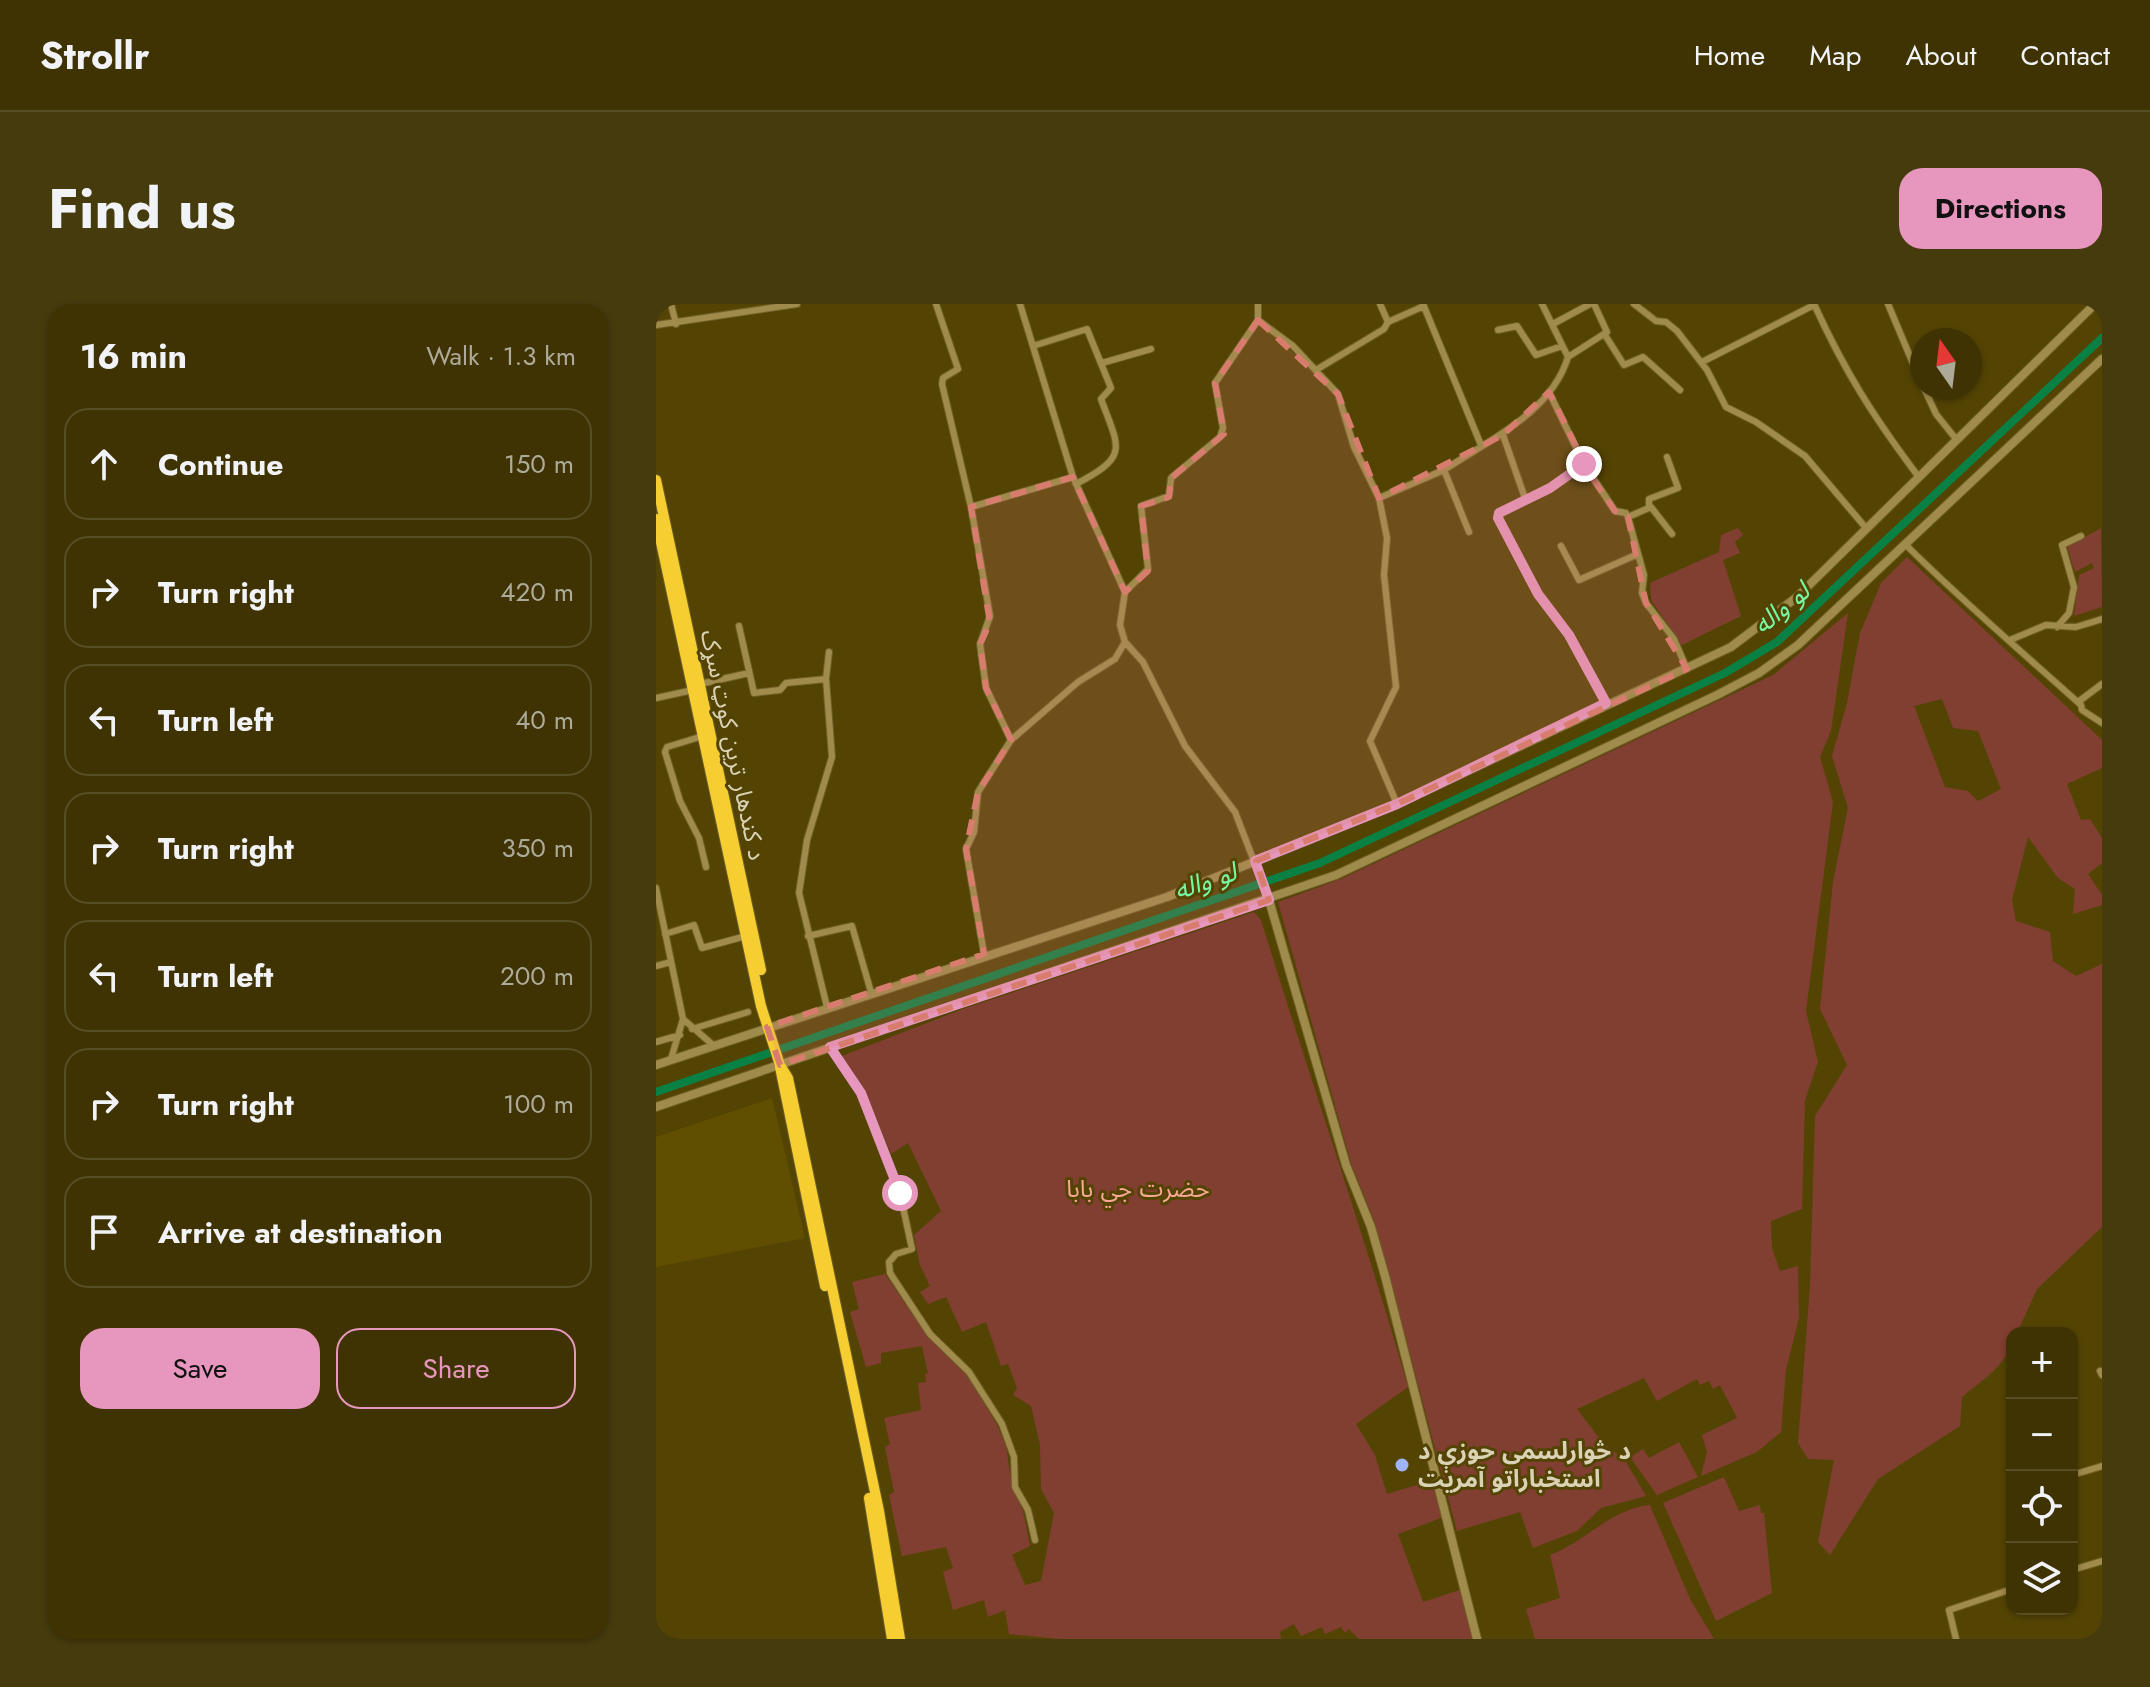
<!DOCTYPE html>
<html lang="en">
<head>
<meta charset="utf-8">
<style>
  body { margin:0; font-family:Jost,"Noto Sans Arabic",sans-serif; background:#463b0d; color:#f1f3f6 }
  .controls { position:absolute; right:24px; bottom:24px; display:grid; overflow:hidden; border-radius:16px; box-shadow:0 2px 6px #0004 }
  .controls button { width:72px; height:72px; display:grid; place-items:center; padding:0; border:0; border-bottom:2px solid #584e25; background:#3f3303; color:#f1f3f6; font:40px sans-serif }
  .compass { position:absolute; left:1254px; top:24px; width:72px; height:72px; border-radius:50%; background:#3f3303; box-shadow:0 2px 6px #0004; rotate:346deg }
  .stop { position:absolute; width:24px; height:24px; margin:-18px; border:6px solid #e797bd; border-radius:50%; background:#fff }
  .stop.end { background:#e797bd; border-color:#fff; box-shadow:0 2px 8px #0008 }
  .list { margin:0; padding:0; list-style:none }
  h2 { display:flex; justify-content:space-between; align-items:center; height:104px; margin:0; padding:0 32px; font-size:34px }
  h2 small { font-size:26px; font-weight:400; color:#adaa9a }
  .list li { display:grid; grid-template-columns:52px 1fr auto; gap:24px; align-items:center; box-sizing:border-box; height:112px; margin:0 16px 16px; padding:0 16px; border:2px solid #584e25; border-radius:24px }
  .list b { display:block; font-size:30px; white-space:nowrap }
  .list em { font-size:26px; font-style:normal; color:#adaa9a }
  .actions { display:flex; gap:16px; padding:24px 32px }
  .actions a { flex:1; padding:18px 0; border:2px solid #e797bd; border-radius:24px; text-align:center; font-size:28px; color:#e797bd }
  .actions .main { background:#e797bd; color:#111 }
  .icon { flex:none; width:44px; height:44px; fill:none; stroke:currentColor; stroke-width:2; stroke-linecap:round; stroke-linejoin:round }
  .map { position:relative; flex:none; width:1446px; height:1335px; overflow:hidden; border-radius:24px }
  header { display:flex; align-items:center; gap:48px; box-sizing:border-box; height:112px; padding:0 40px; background:#3f3303; border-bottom:2px solid #584e25 }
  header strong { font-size:38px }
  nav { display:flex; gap:44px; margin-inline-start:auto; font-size:28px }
  .intro { display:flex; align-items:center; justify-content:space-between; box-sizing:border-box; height:192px; padding:0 48px }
  h1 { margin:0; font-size:56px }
  .button { padding:20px 36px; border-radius:24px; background:#e797bd; color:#111; font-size:28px; font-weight:700 }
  main { display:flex; gap:48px; padding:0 48px }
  aside { flex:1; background:#3f3303; border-radius:24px; box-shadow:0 2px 6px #0004 }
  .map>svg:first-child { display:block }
</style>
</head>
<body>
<header>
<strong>Strollr</strong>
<nav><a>Home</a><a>Map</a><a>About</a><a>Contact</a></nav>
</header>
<div class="intro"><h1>Find us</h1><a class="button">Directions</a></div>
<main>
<aside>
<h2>16 min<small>Walk · 1.3 km</small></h2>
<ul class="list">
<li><svg class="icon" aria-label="ahead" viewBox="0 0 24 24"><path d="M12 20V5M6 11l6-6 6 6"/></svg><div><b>Continue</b></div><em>150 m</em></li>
<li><svg class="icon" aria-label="right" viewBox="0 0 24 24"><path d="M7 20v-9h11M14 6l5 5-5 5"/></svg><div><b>Turn right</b></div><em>420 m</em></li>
<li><svg class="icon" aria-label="left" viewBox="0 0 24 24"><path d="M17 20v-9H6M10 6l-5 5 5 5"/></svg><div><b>Turn left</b></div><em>40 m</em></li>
<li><svg class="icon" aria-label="right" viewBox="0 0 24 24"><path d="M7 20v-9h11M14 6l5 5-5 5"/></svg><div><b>Turn right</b></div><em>350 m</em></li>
<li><svg class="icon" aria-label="left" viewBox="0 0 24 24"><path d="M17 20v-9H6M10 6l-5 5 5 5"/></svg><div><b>Turn left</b></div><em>200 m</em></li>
<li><svg class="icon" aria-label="right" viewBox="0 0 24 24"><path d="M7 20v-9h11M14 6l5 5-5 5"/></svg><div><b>Turn right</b></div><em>100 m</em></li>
<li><svg class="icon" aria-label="arrive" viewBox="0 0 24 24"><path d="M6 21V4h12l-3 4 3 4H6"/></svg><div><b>Arrive at destination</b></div></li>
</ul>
<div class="actions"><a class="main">Save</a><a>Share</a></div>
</aside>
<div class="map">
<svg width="1446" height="1335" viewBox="0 0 1446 1335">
  <rect width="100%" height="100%" fill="#544404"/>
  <path fill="#614f01" d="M116,794L149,934L0,963V833Z"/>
  <path fill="#813f31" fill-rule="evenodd" d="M1082,224L1087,231L1079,238L1084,249L1067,256L1085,312L1026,341L995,296L994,279L1063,248L1065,231Z
    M1445,224L1446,303L1418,312L1423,271L1438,264L1436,259L1419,268L1411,243Z
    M1251,253L1446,436V464L1411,480L1425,516L1434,515L1446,534V559L1432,570L1446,591V601L1417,610L1419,585L1402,574L1372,533L1356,596L1360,617L1394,628L1397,657L1420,672L1446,660V923L1381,985L1361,1029H1356C1356,1059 1327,1075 1306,1093L1304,1122L1222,1175L1174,1251L1162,1238L1178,1156L1152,1155L1142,1139L1154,981L1159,812L1191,761L1164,705L1177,578L1192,504L1176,452L1191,399L1204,329L1225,279ZM1286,395L1297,424L1322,427L1345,485L1322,497L1312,487L1289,483L1258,402Z
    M1192,309L1175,427L1164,453L1177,498L1150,707L1162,758L1149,796L1146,905L1115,917L1116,944L1124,967L1142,962L1143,1014L1130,1066L1125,1128L1101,1148L1045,1172L1051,1148L1046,1131L1081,1114L1064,1081L1057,1085L1053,1077L1044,1081L1041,1075L1001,1097L988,1074L921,1105L947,1139L969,1156L990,1192L945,1204L921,1227L877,1244L864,1208L801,1227L719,919L695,859L622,598L685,575L1117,371Z
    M598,608L605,616C653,772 707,926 752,1083L700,1120L719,1151L731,1190L777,1176L788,1213L742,1230L767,1298L807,1285L820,1335H703L693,1325L689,1329L685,1323L669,1330L666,1323L645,1332L638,1320L624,1328L625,1335H403L353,1330L349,1306L332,1313L328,1296L297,1306L287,1268L297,1264L290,1243L246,1252L233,1191L238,1188L229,1143L234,1140L228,1114L265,1106L262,1079L270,1078L269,1070L272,1069L266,1042L225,1049V1059L210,1063L194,1008L203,1005L196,978L229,970L272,1033L311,1071L341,1121L350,1142L356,1182L367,1207L374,1242L356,1251L369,1281L385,1277L398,1209L385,1185L384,1141L375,1102L357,1091L361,1084L352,1060L345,1062L330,1018L306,1028L290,993L272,1000L264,988L274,982L264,961L258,931L285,907L252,839L235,850L209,786L186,752L307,705Z
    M1023,1138L1042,1173L1001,1191L974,1153L987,1145L993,1154Z
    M1068,1173L1083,1207L1104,1201L1105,1209H1108L1116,1289L1060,1317L1007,1199Z
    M994,1201L1034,1295L1058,1335H879L870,1305L904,1294L894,1251C931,1237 954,1205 994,1201Z"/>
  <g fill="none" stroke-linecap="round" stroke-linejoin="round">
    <path stroke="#0a8144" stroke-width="8" d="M0,788L664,559L1069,369L1121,338L1446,34"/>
    <g stroke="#6f6027" stroke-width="8">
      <path id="minor" d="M15,0L20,20
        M280,0L302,65L287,74L286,80L315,203L334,312L324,340L330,384L355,436
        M364,0L417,173L469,288L464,321L469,338L487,358L529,442L579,508L613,596
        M602,0V16L637,42L682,90L698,143L723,194L731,234L728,271L740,383L714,437L741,500
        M724,0L732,18
        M767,0L825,141
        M978,0L1000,17L1010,18L1021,27L1051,66L1070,103L1100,118L1149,152L1210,224
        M1158,0C1189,68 1217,112 1262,172
        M1232,0L1266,81
        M897,20L934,0
        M0,21L141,0
        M842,26L861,22L880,51L906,42
        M949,31L968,61L987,53L1024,86
        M377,42L431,25L455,84L445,95C464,146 473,152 420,180
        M912,53L951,28L938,0
        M1046,58L1158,1
        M446,59L495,45
        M660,66L728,25L732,18L768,2
        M1268,84L1280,110L1300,135
        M893,88L928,160L959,207L970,209L972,213L988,271L986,289L990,299L1018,335L1031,365
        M847,131L870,197
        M928,160L894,184L843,209L842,214L882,290L913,331L950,399
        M723,194L788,166
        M315,203L417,173
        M993,203V195L1022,184L1011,153
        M972,213L995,203L1016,230
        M813,228L788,166C833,136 895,109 912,53L886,0
        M1250,241C1306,297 1366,348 1425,401L1426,406L1446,419
        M905,242L923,276L982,250
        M469,288L492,265L485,202L513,192L515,174L564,133L567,124L559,79L602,16
        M83,322L98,389L124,386L130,379L170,375
        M1401,323L1413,309L1418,283L1406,241L1425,232
        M1354,336L1390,321L1420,323L1446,315
        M44,380L93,369
        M0,394L37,386
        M1422,398L1446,380
        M47,432L11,443L9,448L24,497L43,534L50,563
        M0,584L27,715L15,755
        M9,630L38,621L46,644L90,632
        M152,632L196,622L215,688
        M328,650L310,545L318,528L322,488L355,436L422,378L459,355L469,338
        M0,662L15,658
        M171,703L143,589L151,536L176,453L170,375L173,348
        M27,715L57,741
        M36,725L92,708
        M0,738L24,731
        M174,743L205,789L244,889L256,945L240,950L233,958L234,969L274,1030L313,1068L346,1120L358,1153L359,1183L372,1206L379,1236
        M1444,1067L1446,1071
        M1423,1169L1446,1162
        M1416,1266L1446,1257
        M1300,1335L1293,1306L1356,1285"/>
    </g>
    <g stroke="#6f6027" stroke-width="10">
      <path id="tertiary" d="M613,596L690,861L715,923L729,972L821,1335
        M0,761L511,593L741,500L1075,343L1141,293L1439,0
        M0,803L680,571L1061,391L1103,369L1142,341L1446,55"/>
    </g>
    <g stroke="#6f6027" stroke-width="12">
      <path id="primary" d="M0,176L105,666
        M0,215L105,702L124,761L132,774L223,1207L244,1335
        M124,763L169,982
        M213,1194L236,1335"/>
    </g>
    <use href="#minor" stroke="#9f8b4b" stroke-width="6"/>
    <use href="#tertiary" stroke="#9f8b4b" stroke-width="8"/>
    <use href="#primary" stroke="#f7ce32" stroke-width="10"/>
  </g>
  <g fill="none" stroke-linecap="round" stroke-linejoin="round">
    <path stroke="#e797bd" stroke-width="10" d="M244,889L205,789L174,743L613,596L599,557L741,500L950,399L913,331L882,290L842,214L843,209L894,184L928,160"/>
  </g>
  <path fill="#d87d6e" fill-opacity="0.2" stroke="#d87d6e" stroke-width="6" stroke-dasharray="16 10" stroke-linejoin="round" d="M602,16L682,90L723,194L847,131L893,88L935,172L959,207L972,213L990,299L1031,365L741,500L600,557L613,596L124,761L111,723L328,650L310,545L322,488L355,436L330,384L324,340L334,319L315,203L417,173L469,288L492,267L485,202L513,193L515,174L568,130L559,79Z"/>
  <circle fill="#a0b3fd" stroke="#544404" stroke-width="3" cx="746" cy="1161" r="8"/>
  <g text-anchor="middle" stroke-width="6" stroke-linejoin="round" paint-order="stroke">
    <g font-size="24" fill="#dad2b5" stroke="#544404">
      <text transform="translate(77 441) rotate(78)" y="8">د کندهار ترين کوټ سړک</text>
    </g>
    <g font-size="24" fill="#f7a896" stroke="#544404">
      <text x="482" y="893">حضرت جي بابا</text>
    </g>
    <g font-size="24" font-weight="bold" fill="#dad2b5" stroke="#544404" text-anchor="start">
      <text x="762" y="1155">د څوارلسمی حوزې د<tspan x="762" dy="28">استخباراتو آمريت</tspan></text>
    </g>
    <g font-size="26" font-style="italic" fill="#78f8a4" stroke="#544404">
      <text transform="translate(1125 304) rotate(-40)" y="9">لو واله</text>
      <text transform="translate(549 577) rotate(-19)" y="9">لو واله</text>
    </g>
  </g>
</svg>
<div class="controls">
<button>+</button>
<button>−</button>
<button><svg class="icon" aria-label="locate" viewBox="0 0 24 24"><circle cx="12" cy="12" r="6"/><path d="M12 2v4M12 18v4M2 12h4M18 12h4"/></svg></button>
<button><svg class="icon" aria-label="layers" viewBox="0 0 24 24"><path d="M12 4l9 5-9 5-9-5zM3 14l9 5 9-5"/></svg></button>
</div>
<svg class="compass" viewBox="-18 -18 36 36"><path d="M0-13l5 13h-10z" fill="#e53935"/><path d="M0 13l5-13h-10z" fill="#adaa9a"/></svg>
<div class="stop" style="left:244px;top:889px"></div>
<div class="stop end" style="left:928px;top:160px"></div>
</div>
</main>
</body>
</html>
